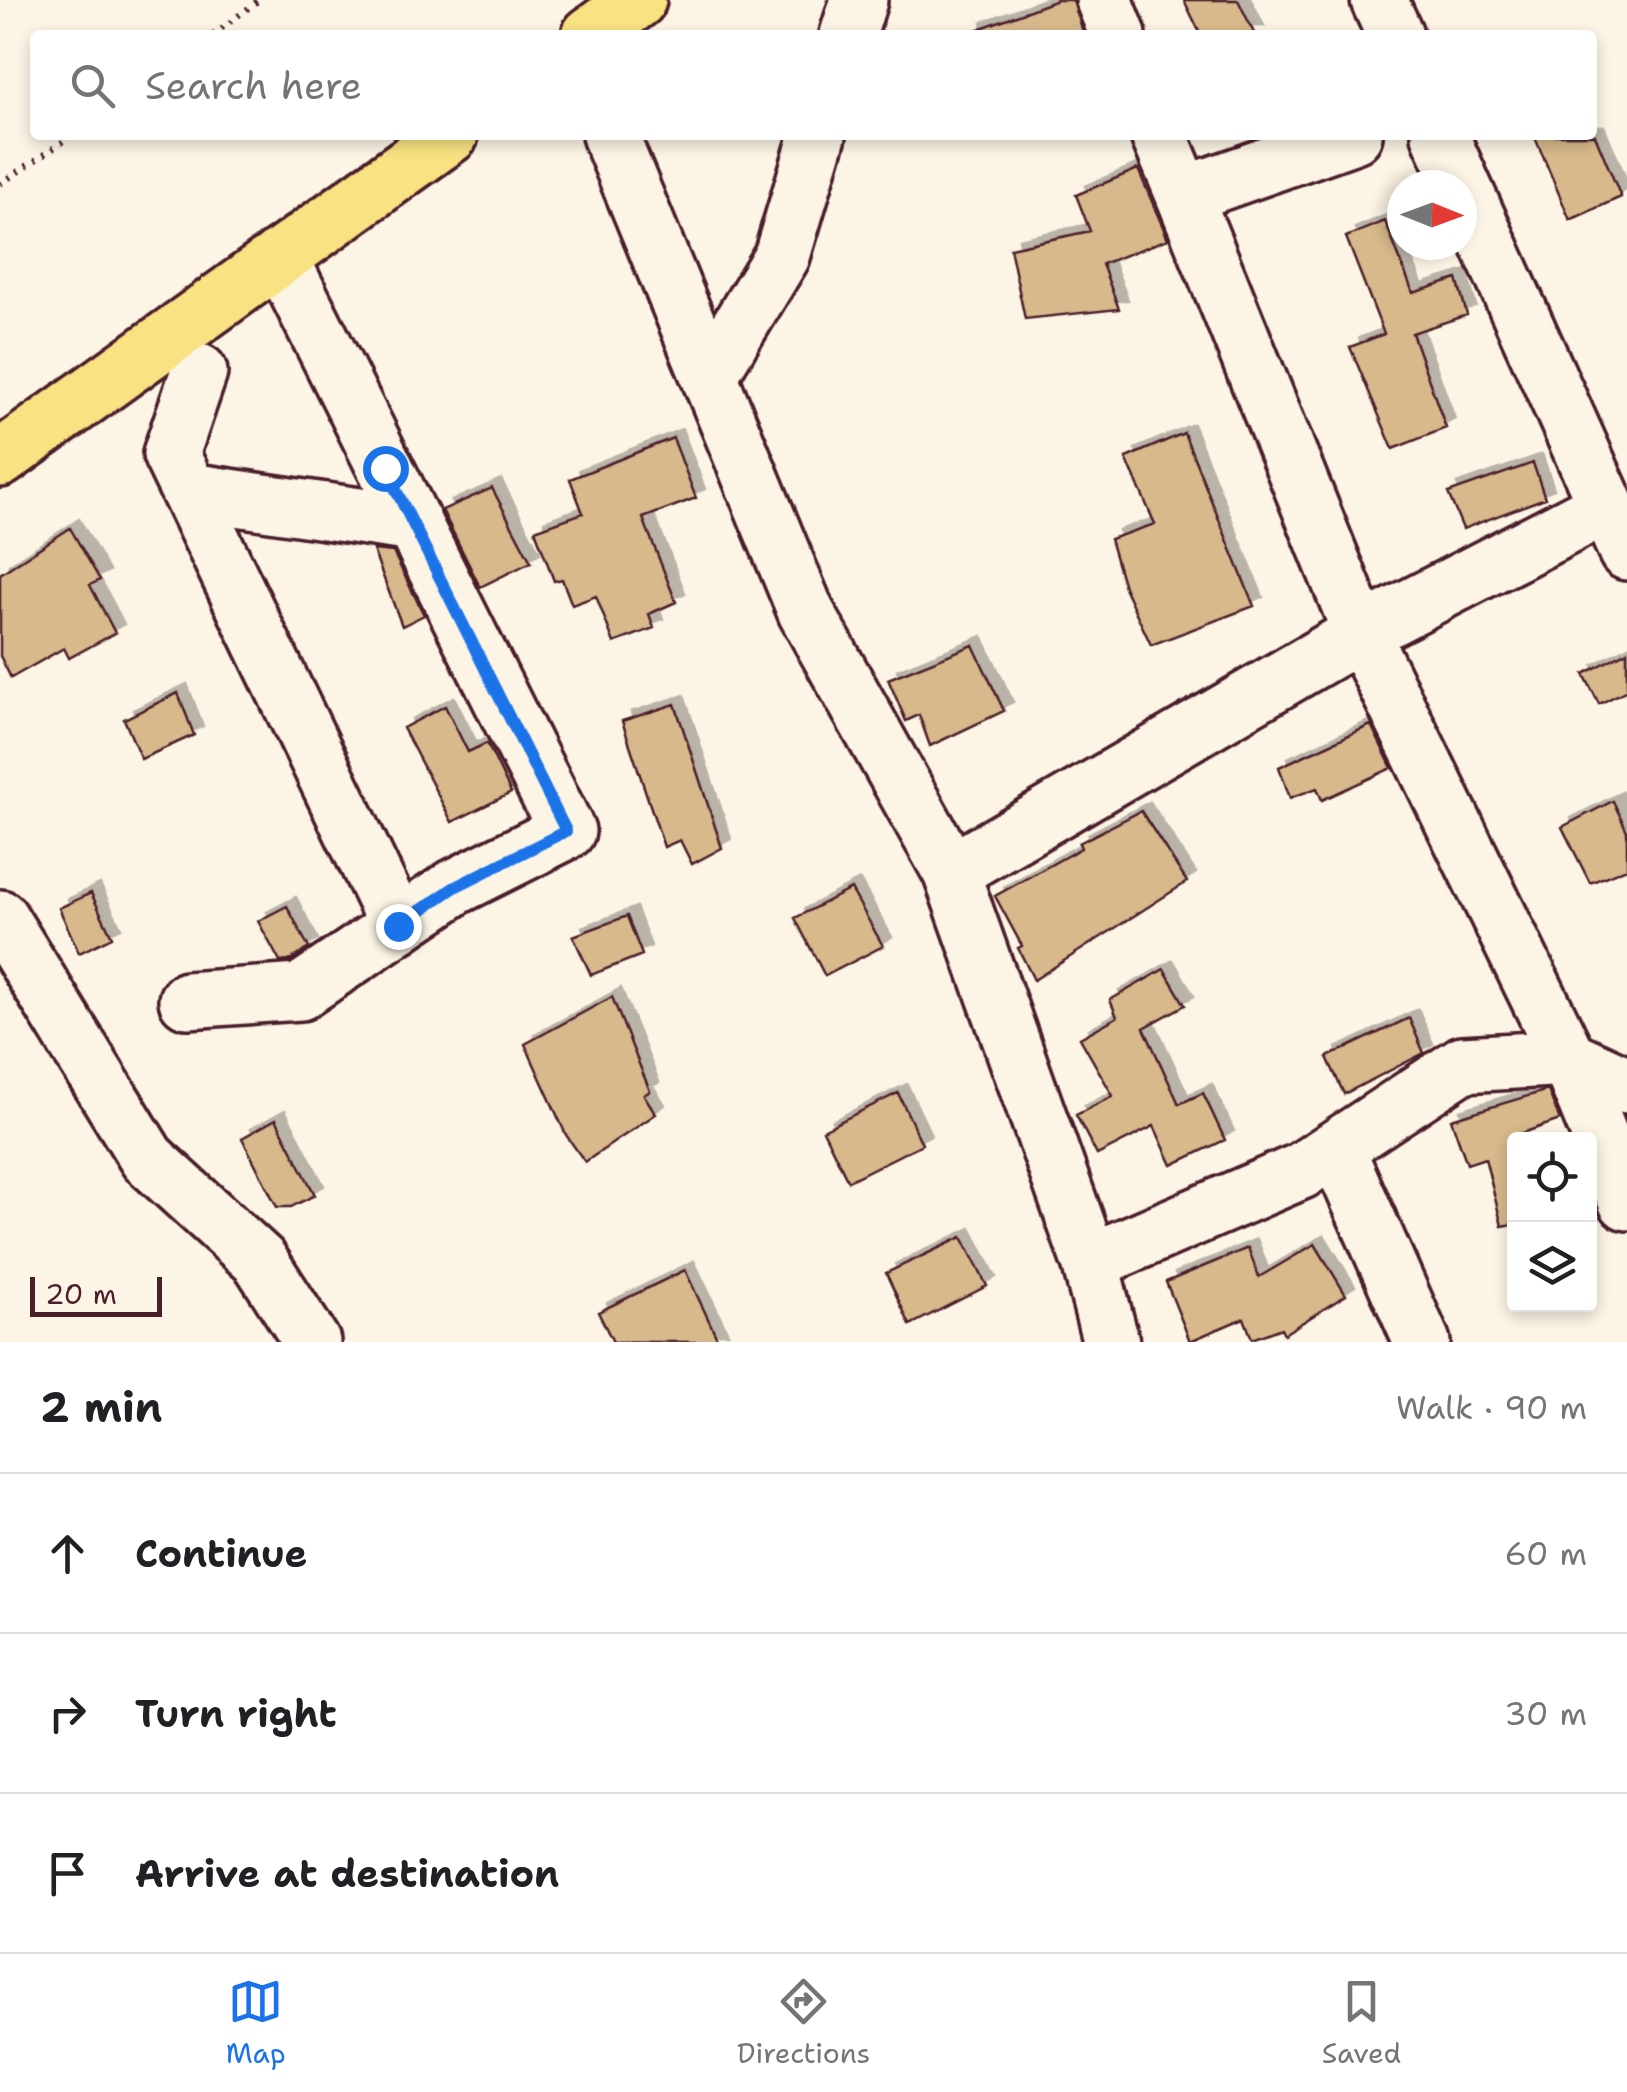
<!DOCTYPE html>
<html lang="en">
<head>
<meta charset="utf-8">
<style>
  body { margin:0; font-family:"Shantell Sans",sans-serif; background:#f2f2f2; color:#202124 }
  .controls { position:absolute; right:30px; bottom:30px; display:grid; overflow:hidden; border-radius:10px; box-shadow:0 5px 15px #0003 }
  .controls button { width:90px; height:90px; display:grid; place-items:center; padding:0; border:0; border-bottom:2px solid #e0e0e0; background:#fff; color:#202124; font:50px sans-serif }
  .compass { position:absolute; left:1387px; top:170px; width:90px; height:90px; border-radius:50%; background:#fff; box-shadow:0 5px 15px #0003; rotate:91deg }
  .scale { position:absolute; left:30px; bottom:25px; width:132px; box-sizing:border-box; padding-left:10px; border:5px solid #4a1f2b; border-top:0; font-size:28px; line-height:35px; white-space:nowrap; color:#4a1f2b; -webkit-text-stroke:8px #fcf5e5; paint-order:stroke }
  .stop { position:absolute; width:30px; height:30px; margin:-22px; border:8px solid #1a73e8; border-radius:50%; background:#fff }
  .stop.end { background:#1a73e8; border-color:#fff; box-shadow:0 2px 10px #0008 }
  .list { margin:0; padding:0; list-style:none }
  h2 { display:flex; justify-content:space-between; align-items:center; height:130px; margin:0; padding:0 40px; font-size:42px }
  h2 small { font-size:32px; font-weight:400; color:#757577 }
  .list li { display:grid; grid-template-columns:65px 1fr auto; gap:30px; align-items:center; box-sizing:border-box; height:160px; padding:0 40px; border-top:2px solid #e0e0e0 }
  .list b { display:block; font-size:38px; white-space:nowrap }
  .list em { font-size:32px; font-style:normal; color:#757577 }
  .icon { flex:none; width:55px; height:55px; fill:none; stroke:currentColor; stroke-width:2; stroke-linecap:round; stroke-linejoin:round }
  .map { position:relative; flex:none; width:1627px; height:1342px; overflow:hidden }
  .search { position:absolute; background:#fff; box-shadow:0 5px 15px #0003; left:30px; right:30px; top:30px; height:110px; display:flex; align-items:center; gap:25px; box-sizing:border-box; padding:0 35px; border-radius:10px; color:#757577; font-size:38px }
  .sheet { height:610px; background:#fff }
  nav { display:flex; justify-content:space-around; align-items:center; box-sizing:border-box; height:140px; border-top:2px solid #e0e0e0; background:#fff; font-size:28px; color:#757577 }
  nav a { display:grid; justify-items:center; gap:5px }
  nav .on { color:#1a73e8 }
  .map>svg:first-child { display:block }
</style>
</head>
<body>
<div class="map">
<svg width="1627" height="1342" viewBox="0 0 1627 1342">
  <defs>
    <filter id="shadow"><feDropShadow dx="9" dy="-9" stdDeviation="0" flood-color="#0004"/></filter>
  </defs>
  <rect width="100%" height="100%" fill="#fcf5e5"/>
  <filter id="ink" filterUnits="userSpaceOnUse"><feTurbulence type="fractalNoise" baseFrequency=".01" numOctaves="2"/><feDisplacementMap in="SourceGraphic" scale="20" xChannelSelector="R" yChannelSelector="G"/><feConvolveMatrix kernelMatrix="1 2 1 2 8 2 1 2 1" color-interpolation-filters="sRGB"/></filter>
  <g filter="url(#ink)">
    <path fill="#d7b98b" stroke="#4a1f2b" stroke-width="2.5" filter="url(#shadow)" d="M1057,0H1073L1084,35H974L973,31Z
      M1184,0H1238L1255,35H1201Z
      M1534,135H1595L1621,197L1570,220Z
      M1138,169L1168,239L1102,264L1119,309L1025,319L1010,248L1090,231L1076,195Z
      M1385,221L1413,293L1457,279L1467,315L1412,333L1446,428L1393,449L1350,347L1384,334L1346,237Z
      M1184,433L1254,606L1151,645L1124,587L1110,539L1155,524L1126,458Z
      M673,438L696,498L643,518L676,602L649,614L654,628L614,643L596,596L572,605L562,579L554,581L535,530L583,513L570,479Z
      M1533,463L1545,498L1463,529L1448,493Z
      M492,488L531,562L480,587L442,510Z
      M70,528L100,580L90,585L115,633L69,658L64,648L11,678L0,656V574Z
      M373,550L393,552L424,615L402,626Z
      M973,645L1004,711L930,746L919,715L906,721L888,679Z
      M1627,651V690L1599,704L1584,674Z
      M178,693L194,735L141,759L124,719Z
      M675,704L722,848L692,864L680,840L664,847L622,721Z
      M445,706L468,752L487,743L511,793L452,822L403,728Z
      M1371,725L1392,768L1322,800L1317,788L1290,798L1279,767Z
      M1613,801L1627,831V868L1590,883L1562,827Z
      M1141,811L1187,882L1034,980L1018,948L1022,946L995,896L1081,848L1079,843Z
      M851,889L883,946L825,976L795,918Z
      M91,893L112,937L79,953L59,908Z
      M287,906L309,948L289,961L280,962L258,921Z
      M627,916L642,955L591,975L573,936Z
      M1164,969L1185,1005L1144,1028L1179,1104L1203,1093L1225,1140L1172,1165L1154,1126L1097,1155L1076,1115L1113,1096L1080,1038L1117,1017L1110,1000Z
      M612,997L650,1091L644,1095L656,1114L585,1162L566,1135L525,1044Z
      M1409,1018L1424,1053L1344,1094L1327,1057Z
      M1548,1090L1560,1120L1514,1136V1224L1502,1226L1485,1158L1467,1164L1451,1119Z
      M898,1093L922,1144L848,1181L823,1130Z
      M276,1119L315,1195L291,1207H277L242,1138Z
      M962,1237L987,1286L910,1325L886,1273Z
      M1315,1244L1346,1295L1284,1334L1281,1328L1252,1339L1244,1318L1190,1341L1166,1282L1248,1248L1259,1277Z
      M685,1270L719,1342H613L598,1312Z"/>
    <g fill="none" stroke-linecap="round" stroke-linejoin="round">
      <g stroke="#4a1f2b" stroke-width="62">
        <path id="minor" d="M1104,0L1118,35
          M1379,0L1395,35
          M848,35L859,0
          M610,135L806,612L951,872L1090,1262L1111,1342
          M1159,135L1184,195L1354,135
          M1440,135L1627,552
          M1184,195L1361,633L1568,1058L1627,1202
          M199,372L171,454L398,926
          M711,373L782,256L818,135
          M189,491L414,524
          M951,872L1361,633L1606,506
          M0,918L147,1158L260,1261L312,1342
          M187,1000L300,992L455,887L567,831L280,257
          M1336,1148L1422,1342
          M1090,1262L1301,1171L1463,1064L1568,1058L1627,1085"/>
      </g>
      <g stroke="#4a1f2b" stroke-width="62">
        <path id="major" d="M590,35L638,0
          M0,459L450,135"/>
      </g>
      <path stroke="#4a1f2b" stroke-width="6" stroke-dasharray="2.5 8" stroke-linecap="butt" d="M213,35L259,0
        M0,184L73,135"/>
      <use href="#minor" stroke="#fcf5e5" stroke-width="55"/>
      <use href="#major" stroke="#f8e281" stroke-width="55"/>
    </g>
  </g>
  <g fill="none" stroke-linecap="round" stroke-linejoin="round" filter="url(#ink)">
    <path stroke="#1a73e8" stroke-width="12" d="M385,468L566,831L455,887L398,926"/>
  </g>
</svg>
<div class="controls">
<button><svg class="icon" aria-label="locate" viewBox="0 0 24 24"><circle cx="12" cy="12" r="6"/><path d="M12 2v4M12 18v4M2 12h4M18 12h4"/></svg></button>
<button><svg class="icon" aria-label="layers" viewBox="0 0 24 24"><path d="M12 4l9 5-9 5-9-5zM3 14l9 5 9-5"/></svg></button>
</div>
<svg class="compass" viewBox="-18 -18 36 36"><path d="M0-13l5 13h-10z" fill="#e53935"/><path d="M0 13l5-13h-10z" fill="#757577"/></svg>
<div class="scale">20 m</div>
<div class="stop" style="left:385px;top:468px"></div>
<div class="stop end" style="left:398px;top:926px"></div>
<div class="search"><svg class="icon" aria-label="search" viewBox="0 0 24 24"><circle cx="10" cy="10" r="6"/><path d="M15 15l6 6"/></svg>Search here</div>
</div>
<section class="sheet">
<h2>2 min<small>Walk · 90 m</small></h2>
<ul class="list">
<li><svg class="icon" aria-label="ahead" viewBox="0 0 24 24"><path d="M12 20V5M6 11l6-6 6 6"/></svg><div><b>Continue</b></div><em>60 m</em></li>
<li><svg class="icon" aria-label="right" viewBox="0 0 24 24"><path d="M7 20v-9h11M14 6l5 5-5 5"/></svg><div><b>Turn right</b></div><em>30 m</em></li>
<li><svg class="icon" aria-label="arrive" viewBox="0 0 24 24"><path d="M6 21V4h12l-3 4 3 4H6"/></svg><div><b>Arrive at destination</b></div></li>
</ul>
</section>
<nav>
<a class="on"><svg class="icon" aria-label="map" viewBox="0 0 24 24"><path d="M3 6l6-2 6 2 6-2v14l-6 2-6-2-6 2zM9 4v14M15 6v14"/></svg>Map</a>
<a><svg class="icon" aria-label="directions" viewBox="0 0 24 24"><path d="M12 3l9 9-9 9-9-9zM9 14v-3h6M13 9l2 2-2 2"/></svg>Directions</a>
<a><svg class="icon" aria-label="saved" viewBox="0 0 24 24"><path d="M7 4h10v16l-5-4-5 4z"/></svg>Saved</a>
</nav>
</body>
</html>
